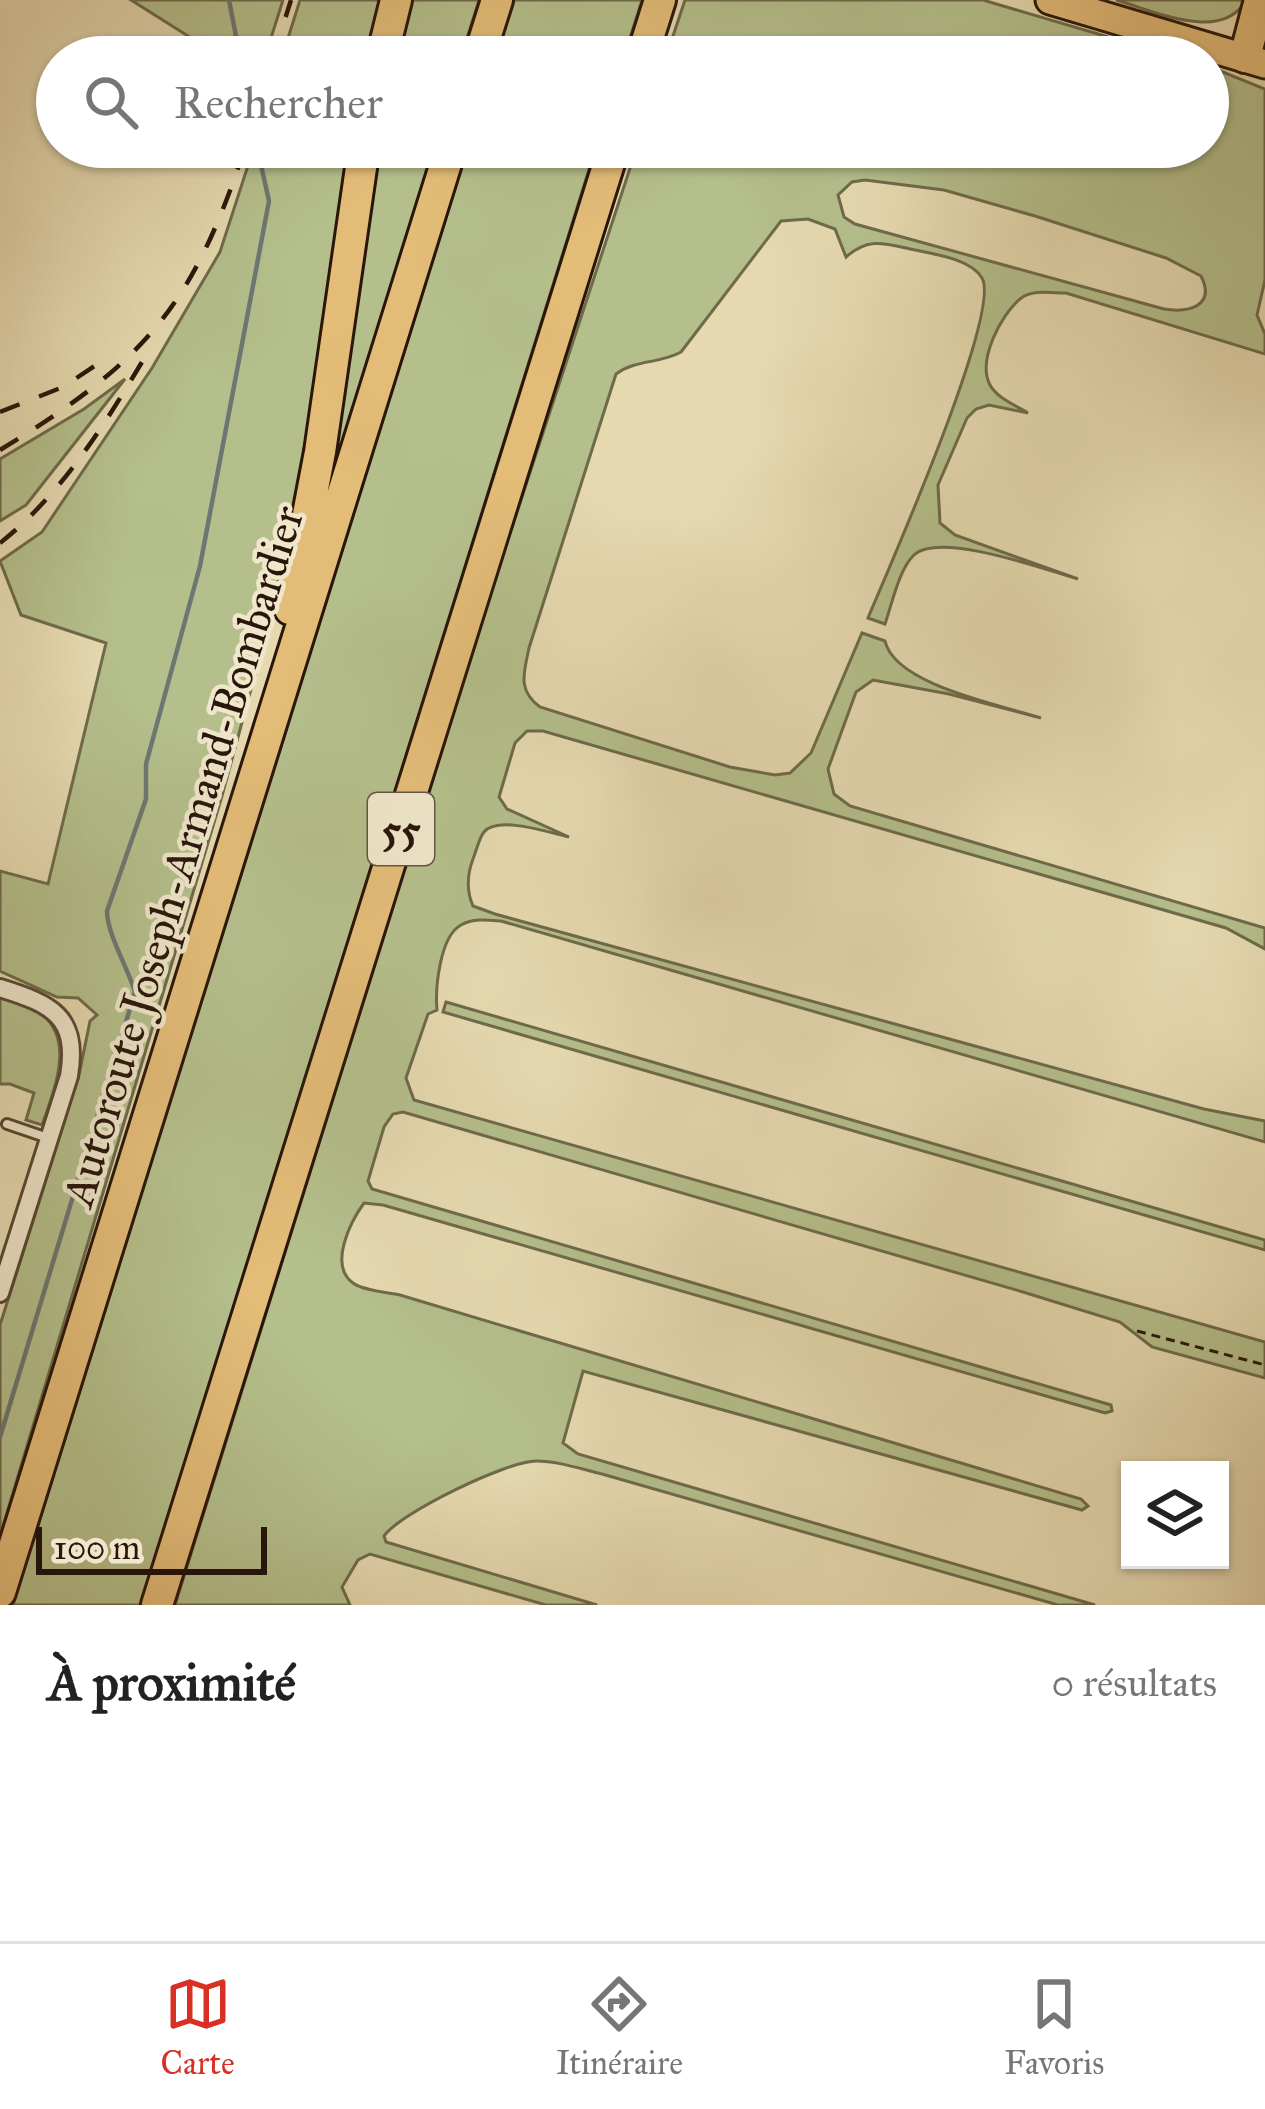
<!DOCTYPE html>
<html lang="fr">
<head>
<meta charset="utf-8">
<style>
  body { margin:0; font-family:"IM FELL Great Primer",serif; background:#f6f6f6; color:#222 }
  .controls { position:absolute; right:36px; bottom:36px; display:grid; overflow:hidden; border-radius:0px; box-shadow:0 3px 9px #0004 }
  .controls button { width:108px; height:108px; display:grid; place-items:center; padding:0; border:0; border-bottom:3px solid #e0e0e0; background:#fff; color:#222; font:60px sans-serif }
  .scale { position:absolute; left:36px; bottom:30px; width:231px; box-sizing:border-box; padding-left:12px; border:6px solid #29160a; border-top:0; font-size:33px; line-height:42px; white-space:nowrap; color:#29160a; -webkit-text-stroke:9px #efe6cb; paint-order:stroke }
  .list { margin:0; padding:0; list-style:none }
  h2 { display:flex; justify-content:space-between; align-items:center; height:156px; margin:0; padding:0 48px; font-size:51px }
  h2 small { font-size:39px; font-weight:400; color:#767676 }
  .icon { flex:none; width:66px; height:66px; fill:none; stroke:currentColor; stroke-width:2; stroke-linecap:round; stroke-linejoin:round }
  .map { position:relative; flex:none; width:1265px; height:1605px; overflow:hidden }
  .search { position:absolute; background:#fff; box-shadow:0 3px 9px #0004; left:36px; right:36px; top:36px; height:132px; display:flex; align-items:center; gap:30px; box-sizing:border-box; padding:0 42px; border-radius:66px; color:#767676; font-size:45px }
  .sheet { height:336px; background:#fff }
  nav { display:flex; justify-content:space-around; align-items:center; box-sizing:border-box; height:168px; border-top:3px solid #e0e0e0; background:#fff; font-size:33px; color:#767676 }
  nav a { display:grid; justify-items:center; gap:6px }
  nav .on { color:#d93025 }
  .map>svg:first-child { display:block }
</style>
</head>
<body>
<div class="map">
<svg width="1265" height="1605" viewBox="0 0 1265 1605">
  <rect width="100%" height="100%" fill="#e6d9af"/>
  <filter id="stains"><feTurbulence type="fractalNoise" baseFrequency=".00167" numOctaves="4"/><feColorMatrix values="0 0 0 0 .2 0 0 0 0 .09 0 0 0 0 .02 0 0 0 .5 -.17"/></filter>
  <radialGradient id="worn" r=".72"><stop offset=".6" stop-color="#630" stop-opacity="0"/><stop offset="1" stop-color="#630" stop-opacity=".3"/></radialGradient>
  <path fill="#b4bf8b" stroke="#6e6a4a" stroke-width="3" fill-rule="evenodd" d="M131,0H283L265,57H212L207,48Z
    M300,0H385L372,57H282Z
    M404,0H479L461,57H391Z
    M514,0H642L624,57H496Z
    M685,0H983L1176,57H666Z
    M1116,0H1246C1222,44 1152,10 1116,0Z
    M1208,66L1265,89V280L1257,315L1265,334V354L1066,293C1052,293 1032,289 1020,299C1001,315 977,360 990,385C997,398 1015,405 1028,413L989,405L976,409L967,418L938,485L940,523L955,535L1078,579C1046,570 940,531 914,555C899,569 892,604 885,624L868,618C888,570 1002,312 982,278C971,259 934,254 915,250C886,244 870,236 846,257L835,229L808,219L781,221L681,352C660,364 636,359 616,374L529,648C524,673 517,690 540,707L730,767L775,775L790,773L811,753L862,633L885,641C895,685 1001,705 1041,718L949,694L873,680L856,692L828,769L834,794L850,806L1265,928V949L1226,928L543,731H527L515,743L499,797L507,809L569,837C550,833 498,815 484,832C479,838 476,852 473,859C467,875 466,890 473,906L495,914L1204,1109L1265,1121V1142L501,921C488,920 474,918 461,925C440,936 435,988 437,1010L428,1014L406,1078L414,1100L1265,1342V1378L1152,1347L1120,1322L1023,1292L403,1112L393,1114L384,1127L368,1181L372,1189L1111,1405L1112,1411L1105,1413L383,1205L364,1203C351,1221 328,1265 353,1283C364,1291 387,1292 400,1295L1081,1499L1088,1506L1082,1510L583,1371L563,1443L578,1454L1095,1605H1058L602,1474C581,1469 558,1461 536,1461C507,1461 400,1513 384,1536L386,1542L597,1605H546L370,1554L358,1560L342,1587L350,1605H175L496,576L637,147H1208ZM865,180L944,190L1035,216L1166,258L1201,276C1216,306 1189,313 1164,309L855,224L844,217L838,195L852,182Z
    M254,147H353L315,400L285,564L222,796L0,1536V1325L79,1075L90,1021L97,1015L78,998L57,997L0,971V871L48,884L106,643L21,615L0,561L42,532L152,368L220,252Z
    M373,147H434L333,476L324,472Z
    M468,147H596L141,1605H13Z
    M125,379L26,505L0,521V459L84,409Z
    M0,998C11,1001 26,1004 36,1010C78,1036 54,1090 42,1125L26,1120L34,1093L10,1084H0Z
    M446,1002L1265,1240V1250L443,1012Z"/>
  <g fill="none" stroke-linecap="round" stroke-linejoin="round">
    <path stroke="#6d7771" stroke-width="4.5" d="M229,0L240,57
      M0,1437L135,992C128,968 107,934 107,911L146,799V764L200,566L269,201L257,147"/>
    <g stroke="#584733" stroke-width="14">
      <path id="service" d="M7,1124L48,1138"/>
    </g>
    <g stroke="#584733" stroke-width="22">
      <path id="minor" d="M0,988C51,1004 79,1016 69,1076L0,1293"/>
    </g>
    <g stroke="#29160a" stroke-width="33">
      <path id="primary" d="M1050,0L1265,64"/>
    </g>
    <g stroke="#29160a" stroke-width="36">
      <path id="motorway" d="M382,57L396,0
        M479,57L497,0
        M642,57L660,0
        M1245,57L1260,0
        M290,609L320,452L364,147
        M0,1592L451,147
        M157,1605L614,147"/>
    </g>
    <path stroke="#29160a" stroke-width="3" stroke-dasharray="9 6" stroke-linecap="butt" d="M1137,1331L1265,1365"/>
    <use href="#service" stroke="#efe6cb" stroke-width="8"/>
    <use href="#minor" stroke="#efe6cb" stroke-width="16"/>
    <use href="#primary" stroke="#e3bc78" stroke-width="27"/>
    <use href="#motorway" stroke="#e3bc78" stroke-width="30"/>
    <path stroke="#29160a" stroke-width="4.5" stroke-dasharray="21 21" stroke-linecap="butt" d="M273,57L291,0
      M0,412L63,387L111,355
      M0,450C143,363 193,308 245,147
      M0,543C62,494 105,424 145,357"/>
  </g>
  <g text-anchor="middle" stroke-width="9" stroke-linejoin="round" paint-order="stroke">
    <rect fill="#efe6cb" stroke="#645444" stroke-width="3" x="368" y="793" width="66" height="72" rx="9"/>
    <g font-size="42" font-weight="bold" fill="#29160a">
      <text x="401" y="844">55</text>
    </g>
    <g font-size="45" fill="#29160a" stroke="#efe6cb">
      <text transform="translate(182 856) rotate(-73)" y="16">Autoroute Joseph-Armand-Bombardier</text>
    </g>
  </g>
  <rect width="100%" height="100%" filter="url(#stains)"/>
  <rect width="100%" height="100%" fill="url(#worn)"/>
</svg>
<div class="controls">
<button><svg class="icon" aria-label="layers" viewBox="0 0 24 24"><path d="M12 4l9 5-9 5-9-5zM3 14l9 5 9-5"/></svg></button>
</div>
<div class="scale">100 m</div>
<div class="search"><svg class="icon" aria-label="search" viewBox="0 0 24 24"><circle cx="10" cy="10" r="6"/><path d="M15 15l6 6"/></svg>Rechercher</div>
</div>
<section class="sheet">
<h2>À proximité<small>0 résultats</small></h2>
<ul class="list">
</ul>
</section>
<nav>
<a class="on"><svg class="icon" aria-label="map" viewBox="0 0 24 24"><path d="M3 6l6-2 6 2 6-2v14l-6 2-6-2-6 2zM9 4v14M15 6v14"/></svg>Carte</a>
<a><svg class="icon" aria-label="directions" viewBox="0 0 24 24"><path d="M12 3l9 9-9 9-9-9zM9 14v-3h6M13 9l2 2-2 2"/></svg>Itinéraire</a>
<a><svg class="icon" aria-label="saved" viewBox="0 0 24 24"><path d="M7 4h10v16l-5-4-5 4z"/></svg>Favoris</a>
</nav>
</body>
</html>
